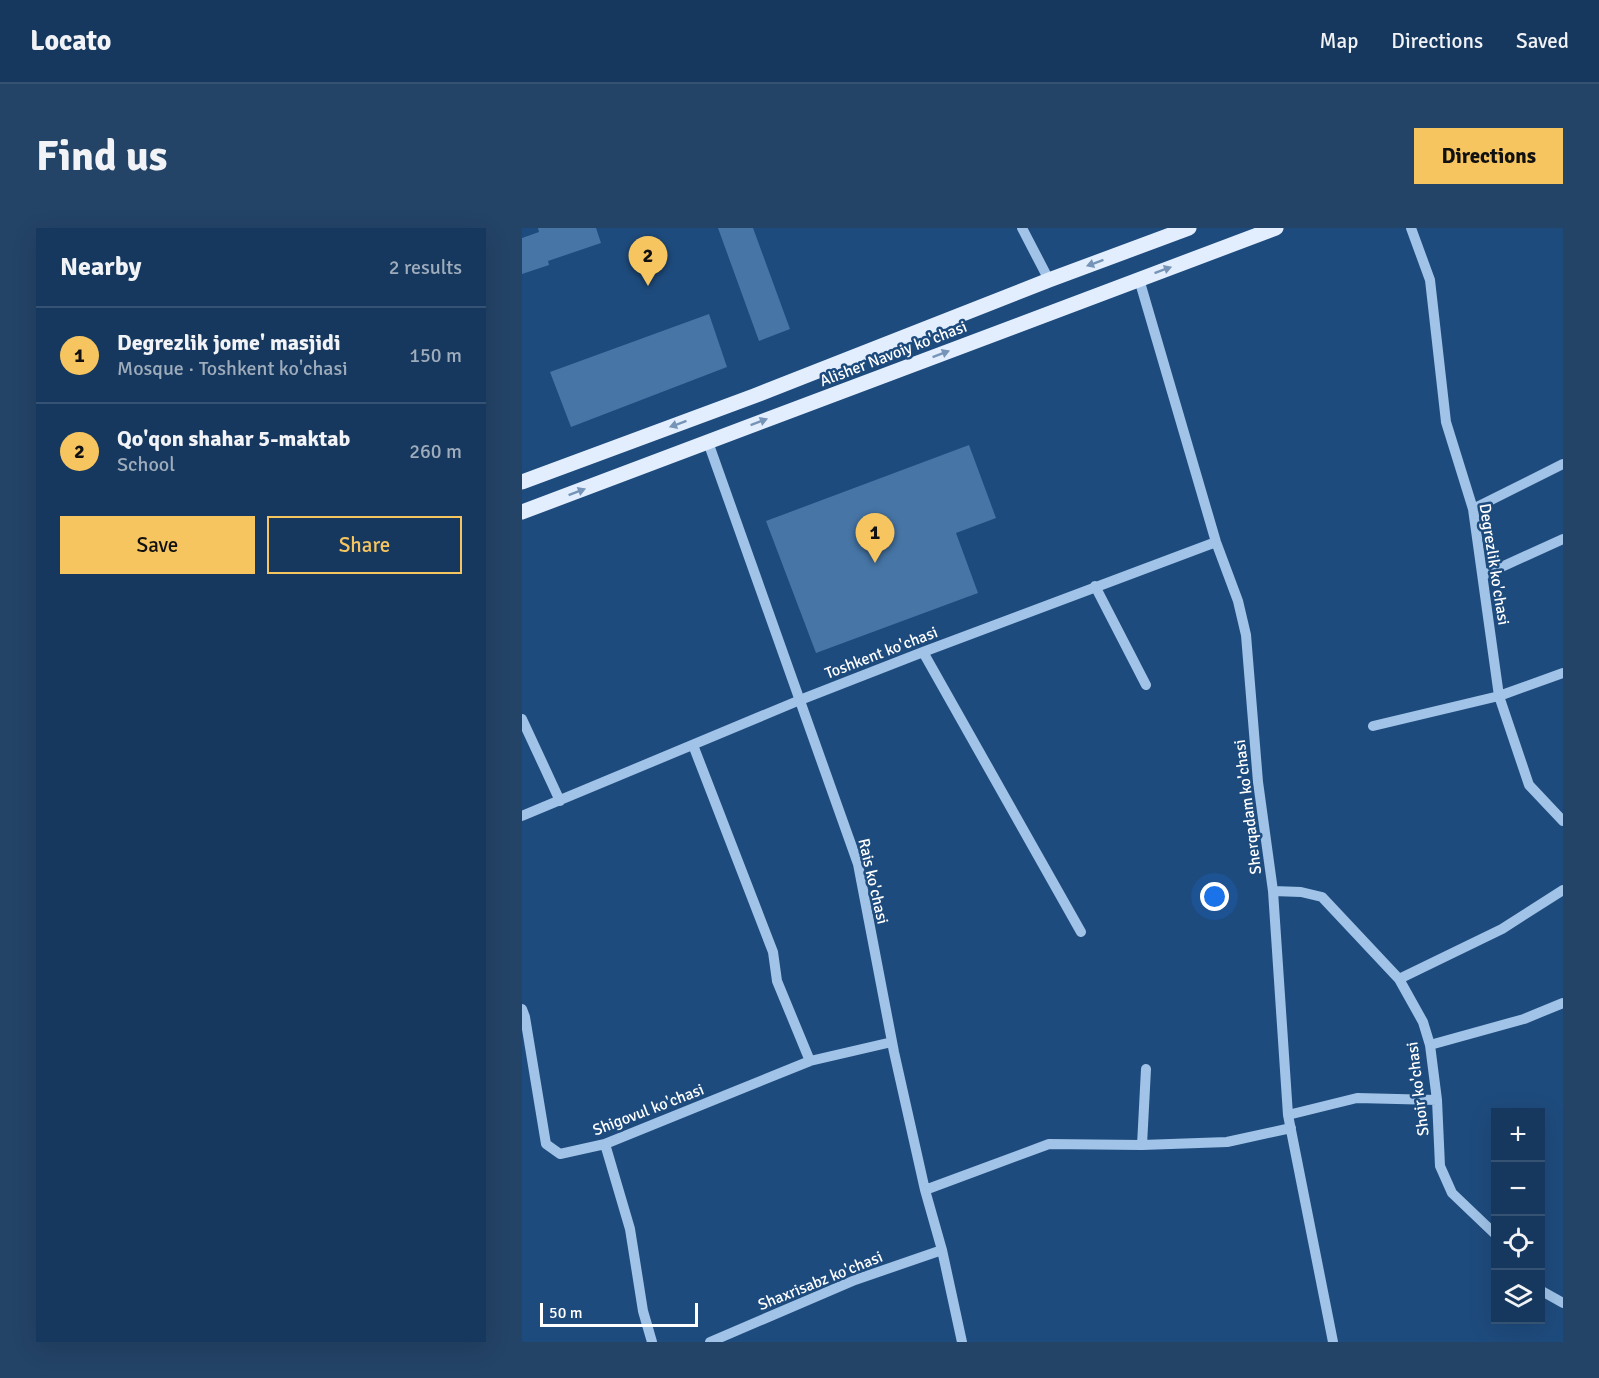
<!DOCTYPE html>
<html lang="en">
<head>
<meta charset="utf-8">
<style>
  body { margin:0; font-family:Signika,sans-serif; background:#234367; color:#f1f3f6 }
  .controls { position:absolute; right:18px; bottom:18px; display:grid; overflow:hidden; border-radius:0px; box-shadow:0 6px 24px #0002 }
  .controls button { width:54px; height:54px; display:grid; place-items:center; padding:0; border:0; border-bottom:2px solid #355273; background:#16385e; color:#f1f3f6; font:30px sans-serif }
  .scale { position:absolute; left:18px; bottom:15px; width:158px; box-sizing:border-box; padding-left:6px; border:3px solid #fff; border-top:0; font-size:16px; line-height:21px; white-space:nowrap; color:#fff; -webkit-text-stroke:4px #1e4b7d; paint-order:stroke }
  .you { position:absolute; left:693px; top:669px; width:21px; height:21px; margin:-15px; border:4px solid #fff; border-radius:50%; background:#1a73e8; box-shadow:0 0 0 9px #1a73e833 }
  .badge { display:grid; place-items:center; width:39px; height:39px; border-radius:50%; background:#f6c560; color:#111; font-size:20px; font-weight:700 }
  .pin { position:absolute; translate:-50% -50px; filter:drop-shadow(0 2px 3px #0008) }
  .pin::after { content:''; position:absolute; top:32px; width:21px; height:18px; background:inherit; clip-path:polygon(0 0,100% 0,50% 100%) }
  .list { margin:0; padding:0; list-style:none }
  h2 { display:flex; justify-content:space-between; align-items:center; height:78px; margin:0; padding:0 24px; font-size:26px }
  h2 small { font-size:20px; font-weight:400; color:#9eacbc }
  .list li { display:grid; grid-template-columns:39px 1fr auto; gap:18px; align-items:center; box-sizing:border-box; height:96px; padding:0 24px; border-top:2px solid #355273 }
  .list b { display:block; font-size:22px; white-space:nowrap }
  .list p { margin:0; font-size:20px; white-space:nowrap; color:#9eacbc }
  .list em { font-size:20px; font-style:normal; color:#9eacbc }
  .actions { display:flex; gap:12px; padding:18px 24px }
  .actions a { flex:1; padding:14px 0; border:2px solid #f6c560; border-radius:0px; text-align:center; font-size:21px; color:#f6c560 }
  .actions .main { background:#f6c560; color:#111 }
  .icon { flex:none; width:33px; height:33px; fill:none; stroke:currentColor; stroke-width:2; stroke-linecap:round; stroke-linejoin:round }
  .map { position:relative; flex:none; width:1041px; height:1114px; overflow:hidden; border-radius:0px }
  header { display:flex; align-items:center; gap:36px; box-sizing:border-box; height:84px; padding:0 30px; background:#16385e; border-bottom:2px solid #355273 }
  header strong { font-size:28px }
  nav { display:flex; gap:33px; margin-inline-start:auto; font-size:21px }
  .intro { display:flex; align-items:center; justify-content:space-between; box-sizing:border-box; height:144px; padding:0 36px }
  h1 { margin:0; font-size:42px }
  .button { padding:15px 27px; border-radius:0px; background:#f6c560; color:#111; font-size:21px; font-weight:700 }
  main { display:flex; gap:36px; padding:0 36px }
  aside { flex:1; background:#16385e; border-radius:0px; box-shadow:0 6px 24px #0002 }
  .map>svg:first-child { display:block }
</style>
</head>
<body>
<header>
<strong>Locato</strong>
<nav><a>Map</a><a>Directions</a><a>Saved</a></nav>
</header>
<div class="intro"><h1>Find us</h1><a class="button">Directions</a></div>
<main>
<aside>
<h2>Nearby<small>2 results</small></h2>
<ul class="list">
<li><span class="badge">1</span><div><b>Degrezlik jome' masjidi</b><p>Mosque · Toshkent ko'chasi</p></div><em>150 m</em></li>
<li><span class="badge">2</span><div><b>Qo'qon shahar 5-maktab</b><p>School</p></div><em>260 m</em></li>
</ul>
<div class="actions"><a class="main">Save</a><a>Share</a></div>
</aside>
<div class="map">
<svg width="1041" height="1114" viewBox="0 0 1041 1114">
  <rect width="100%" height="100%" fill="#1e4b7d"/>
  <path fill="#4675a6" d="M16,0H74L79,15L26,33L27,37L0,46V10L17,4Z
    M196,0H231L268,101L237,113Z
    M187,86L205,139L49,199L28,144Z
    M447,217L474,290L434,305L456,365L294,425L244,293Z"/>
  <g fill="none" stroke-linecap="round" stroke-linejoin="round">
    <path stroke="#a0c3e7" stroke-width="10" d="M500,0L527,52
      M889,0L908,52L924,194L951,281L977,468L1007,557L1041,593
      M617,51L694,314L716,373L724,407L736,554L751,663L766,887L811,1114
      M186,214L336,636L372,824L403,962L420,1022L440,1114
      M951,281L1041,236
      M962,347L1041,311
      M573,358L624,457
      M401,424L559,704
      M0,491L38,573
      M851,498L977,468L1041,445
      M171,517L251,724L255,753L288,833
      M0,588L278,472L401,424L694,314
      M751,663L779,664L800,669L877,751L901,794L908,817L915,872L918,938L930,965L974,1007
      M877,751L980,701L1041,662
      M0,781L3,789L24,916L38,926L83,916L288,833L370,814
      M908,817L1002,791L1041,775
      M766,887L835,870L915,872
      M83,916L108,1001L121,1083L130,1114
      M620,917L624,841
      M403,962L527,916L620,917L705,914L769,900
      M1018,1062L1041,1075
      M188,1114L333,1052L420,1022"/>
    <path stroke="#e2eefd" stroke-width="15" d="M0,254L232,168L527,52L667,0
      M0,284L754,0"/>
  </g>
  <defs><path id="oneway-solid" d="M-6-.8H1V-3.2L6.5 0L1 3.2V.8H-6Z" transform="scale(1.5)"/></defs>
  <g fill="#7694b7">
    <use href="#oneway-solid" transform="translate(573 35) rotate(160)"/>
    <use href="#oneway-solid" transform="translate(641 42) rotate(-20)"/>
    <use href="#oneway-solid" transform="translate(419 126) rotate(-21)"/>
    <use href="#oneway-solid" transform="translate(237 194) rotate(-21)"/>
    <use href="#oneway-solid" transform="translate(156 196) rotate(160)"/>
    <use href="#oneway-solid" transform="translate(55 264) rotate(-21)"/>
  </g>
  <g text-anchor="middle" stroke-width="5" stroke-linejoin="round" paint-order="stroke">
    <g font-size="16" fill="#fff" stroke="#1e4b7d">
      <text transform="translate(371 125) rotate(-21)" y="6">Alisher Navoiy ko'chasi</text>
      <text transform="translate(973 336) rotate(81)" y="6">Degrezlik ko'chasi</text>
      <text transform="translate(359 424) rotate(-21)" y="6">Toshkent ko'chasi</text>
      <text transform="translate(725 579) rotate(-97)" y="6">Sherqadam ko'chasi</text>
      <text transform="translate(352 653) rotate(77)" y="6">Rais ko'chasi</text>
      <text transform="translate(895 861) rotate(-97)" y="6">Shoir ko'chasi</text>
      <text transform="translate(126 881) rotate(-21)" y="6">Shigovul ko'chasi</text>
      <text transform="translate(298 1052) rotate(-22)" y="6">Shaxrisabz ko'chasi</text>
    </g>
  </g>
</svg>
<div class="controls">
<button>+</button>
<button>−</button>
<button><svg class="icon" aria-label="locate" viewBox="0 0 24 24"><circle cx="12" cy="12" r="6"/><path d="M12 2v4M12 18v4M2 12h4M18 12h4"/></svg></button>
<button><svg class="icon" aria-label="layers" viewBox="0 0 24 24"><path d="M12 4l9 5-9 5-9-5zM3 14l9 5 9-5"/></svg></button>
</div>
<div class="scale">50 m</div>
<div class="you"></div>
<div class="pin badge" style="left:353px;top:335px">1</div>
<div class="pin badge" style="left:126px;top:58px">2</div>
</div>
</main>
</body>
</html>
